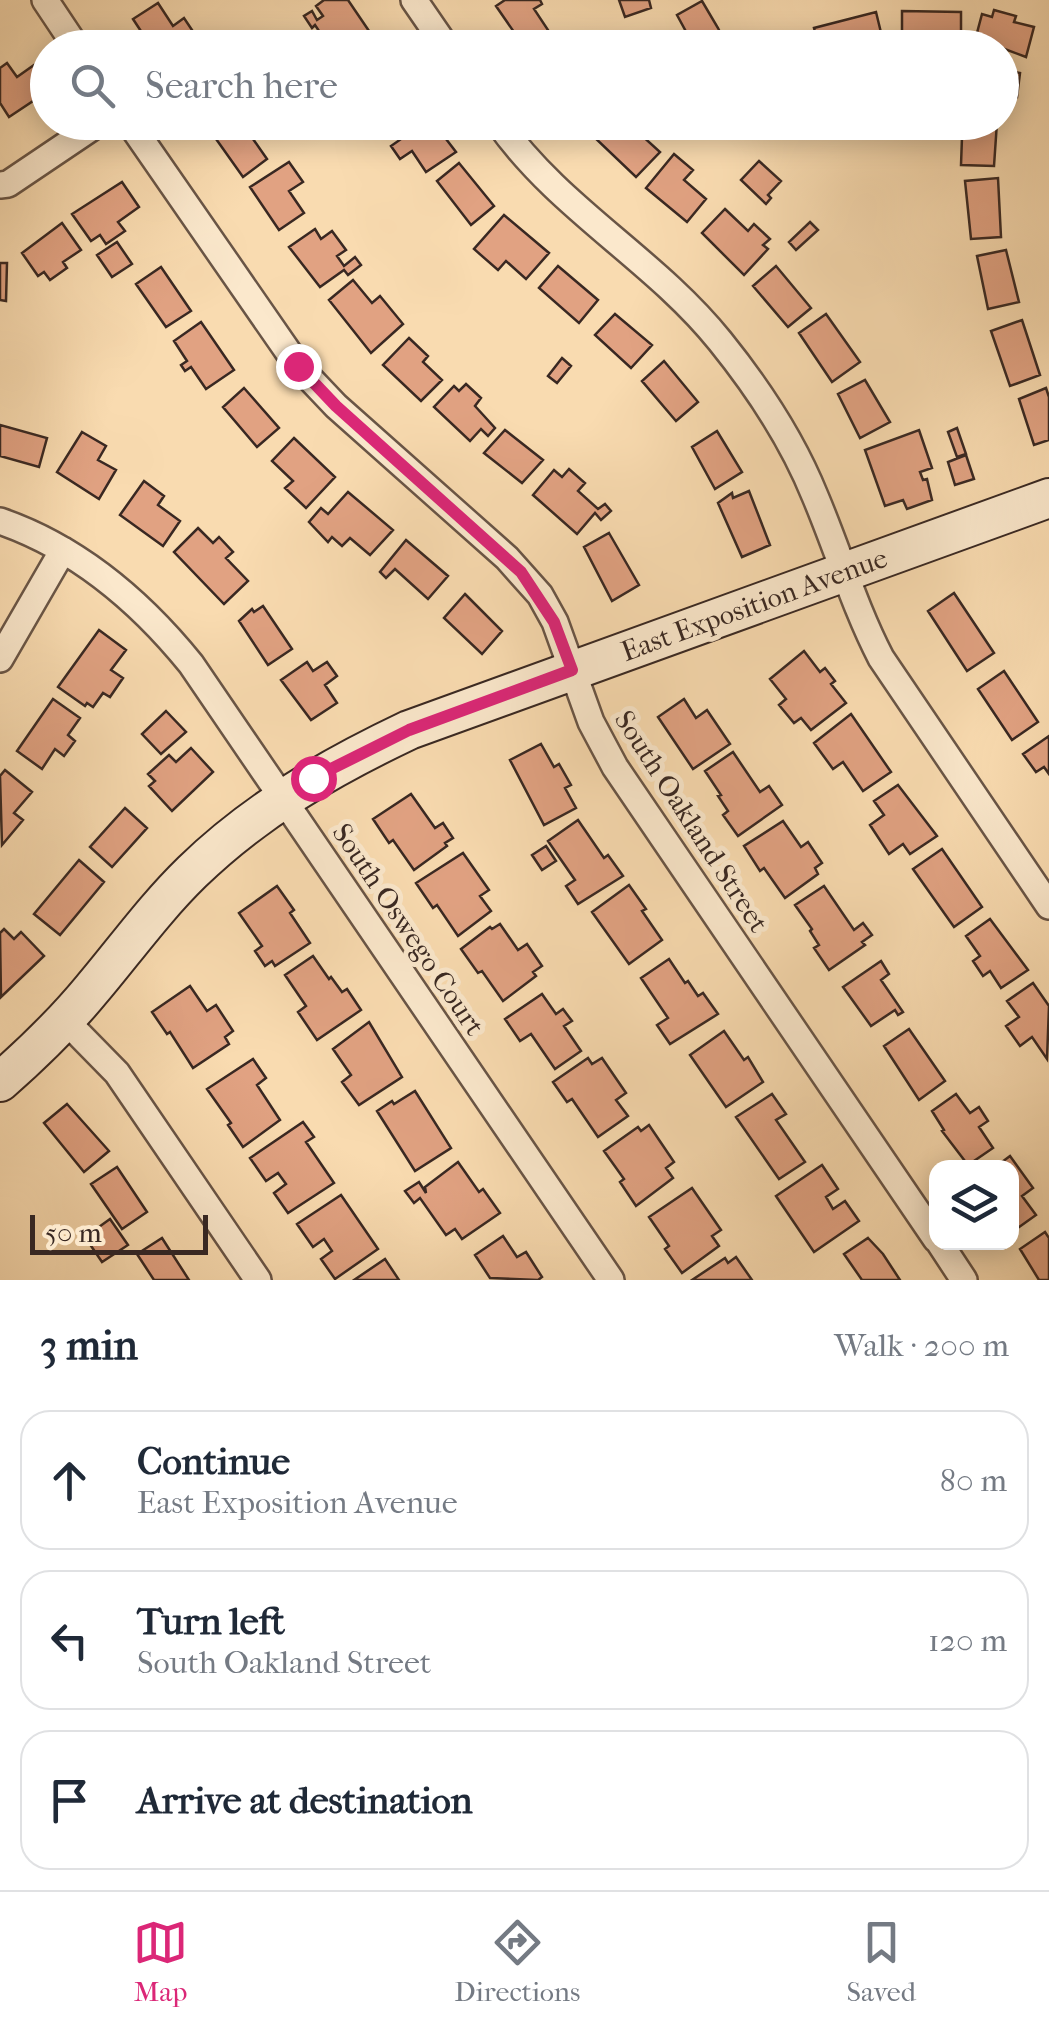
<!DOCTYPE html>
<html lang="en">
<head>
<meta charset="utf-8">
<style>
  body { margin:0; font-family:"IM FELL French Canon",serif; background:#f2f2f3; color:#1f2937 }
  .controls { position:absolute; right:30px; bottom:30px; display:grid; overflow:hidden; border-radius:20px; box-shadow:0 5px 25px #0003 }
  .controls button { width:90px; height:90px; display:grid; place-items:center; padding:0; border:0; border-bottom:2px solid #e0e1e3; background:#fff; color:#1f2937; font:50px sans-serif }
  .scale { position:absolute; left:30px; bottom:25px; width:178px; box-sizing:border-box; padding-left:10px; border:5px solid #392822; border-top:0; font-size:28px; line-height:35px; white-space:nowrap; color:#392822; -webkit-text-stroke:8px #fbe8cc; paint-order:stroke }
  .stop { position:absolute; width:30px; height:30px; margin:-22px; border:8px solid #db2777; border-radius:50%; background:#fff }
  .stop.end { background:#db2777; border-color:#fff; box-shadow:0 2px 10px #0008 }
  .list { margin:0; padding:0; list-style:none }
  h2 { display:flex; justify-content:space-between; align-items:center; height:130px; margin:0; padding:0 40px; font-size:42px }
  h2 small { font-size:32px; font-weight:400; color:#747a83 }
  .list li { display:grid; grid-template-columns:65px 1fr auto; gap:30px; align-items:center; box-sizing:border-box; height:140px; margin:0 20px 20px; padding:0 20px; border:2px solid #e0e1e3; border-radius:30px }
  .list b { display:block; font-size:38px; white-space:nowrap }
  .list p { margin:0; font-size:32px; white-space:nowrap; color:#747a83 }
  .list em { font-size:32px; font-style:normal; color:#747a83 }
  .icon { flex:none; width:55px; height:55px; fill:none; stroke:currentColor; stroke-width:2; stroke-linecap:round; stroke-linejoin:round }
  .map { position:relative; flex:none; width:1049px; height:1280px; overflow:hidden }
  .search { position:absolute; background:#fff; box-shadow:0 5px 25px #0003; left:30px; right:30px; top:30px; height:110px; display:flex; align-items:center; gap:25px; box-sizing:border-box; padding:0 35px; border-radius:55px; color:#747a83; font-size:38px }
  .sheet { height:610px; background:#fff }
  nav { display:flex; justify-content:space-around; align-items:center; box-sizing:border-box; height:140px; border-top:2px solid #e0e1e3; background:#fff; font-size:28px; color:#747a83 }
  nav a { display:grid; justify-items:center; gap:5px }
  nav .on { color:#db2777 }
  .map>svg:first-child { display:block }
</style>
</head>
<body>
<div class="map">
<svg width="1049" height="1280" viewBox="0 0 1049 1280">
  <rect width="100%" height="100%" fill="#f9dbb0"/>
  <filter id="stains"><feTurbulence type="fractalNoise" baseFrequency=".002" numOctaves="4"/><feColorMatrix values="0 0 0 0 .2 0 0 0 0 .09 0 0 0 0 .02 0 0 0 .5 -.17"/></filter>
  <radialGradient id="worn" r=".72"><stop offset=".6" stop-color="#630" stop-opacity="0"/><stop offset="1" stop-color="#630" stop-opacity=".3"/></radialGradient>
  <path fill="#e1a282" stroke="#392822" stroke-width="2.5" d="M324,0H348L369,31L344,48L337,41L329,46L315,25L312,28L304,16L312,11L317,20L323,16L316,6Z
    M505,0H540L542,4L534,9L550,33L525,48L496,6Z
    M619,0H649L651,8L625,17Z
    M702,1L718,28L728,48H695L677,15Z
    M158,3L173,26L184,18L198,39L185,48H152L133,19Z
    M994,10L1016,16L1014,22L1034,27L1026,57L1002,48H973L982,14L992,17Z
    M902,11L961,12V45L902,48Z
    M876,12L884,45L819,48L814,28Z
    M746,37L805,39V48H745Z
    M7,63L17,77L34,65L48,85V91L9,117L0,103V68Z
    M1002,70L1020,73L1017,97L1002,95Z
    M219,122H254L261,133L253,139L267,159L243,177L209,129Z
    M395,122H433L456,152L426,172L412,151L400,159L391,146L404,137Z
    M606,122H627L660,152L636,177L593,136Z
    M954,122H997L994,166L961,165L962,137H953Z
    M674,154L693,170L684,180L706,199L687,222L646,188Z
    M759,161L781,181L768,195L771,198L766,204L741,180Z
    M289,162L303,182L289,191L304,213L279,230L250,187Z
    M459,163L494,206L471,225L437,181Z
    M998,178L1001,237L971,239L965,181Z
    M122,182L139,207L118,222L125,231L106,244L100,235L91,241L72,214Z
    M725,209L748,231L754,224L770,239L763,245L768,249L744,275L702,233Z
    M504,215L549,253L526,279L506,261L498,270L474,249Z
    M810,222L818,230L796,250L789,242Z
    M62,223L81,250L63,262L67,268L50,280L44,272L38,276L22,253Z
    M315,229L321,239L332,231L346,250L337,256L344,266L355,257L361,265L348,275L344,270L320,287L289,247Z
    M117,242L132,264L112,277L97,255Z
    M1006,250L1019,302L988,309L977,256Z
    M0,263H7L6,301L0,300Z
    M558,266L598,300L579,323L539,288Z
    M776,266L811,308L788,327L753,286Z
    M161,267L191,311L166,327L136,284Z
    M353,280L372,303L380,296L403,324L371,353L329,300Z
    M615,314L652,345L631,368L595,335Z
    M826,314L860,362L832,382L799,333Z
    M1022,320L1040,375L1010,386L991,331Z
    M201,322L234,370L206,389L191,367L185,371L181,365L187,361L174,341Z
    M409,338L428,356L423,362L442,380L421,401L383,365Z
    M562,358L571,366L557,383L548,376Z
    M664,361L698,402L676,421L642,381Z
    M865,380L890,422L860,438L838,394Z
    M466,384L481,398L475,406L495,428L488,436L481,429L470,441L434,407L454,386L459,391Z
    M244,388L279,428L257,447L223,407Z
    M1046,388L1049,397V440L1034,445L1019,399Z
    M0,425L47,438L39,467L0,456Z
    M957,428L966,454L957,457L948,432Z
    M505,430L543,460L522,483L484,453Z
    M919,430L932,468L920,472L923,480L927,479L932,500L907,509L903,500L885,506L865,450Z
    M717,431L742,472L715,489L692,447Z
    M82,432L106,446L98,460L116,470L99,499L57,472Z
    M294,438L335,477L306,508L285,488L293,481L272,461Z
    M966,455L974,479L955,485L948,462Z
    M569,469L585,483L578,491L598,509L605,504L611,511L601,520L595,513L577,534L533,495L554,470L562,477Z
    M144,481L164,496L158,505L180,521L163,546L120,515Z
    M749,491L770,545L742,557L718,503L732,493L733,498Z
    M348,492L393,530L370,555L350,538L342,546L332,537L328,542L309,522L321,508L328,514Z
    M198,528L213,543L219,537L233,552L226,558L248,581L224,604L174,552Z
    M609,533L639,585L612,601L584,547Z
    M406,540L448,576L428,599L395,569L386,578L380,572Z
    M954,593L994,653L967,671L928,611Z
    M465,594L502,631L482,654L444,618Z
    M263,606L292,649L268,665L239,621L252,609L254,612Z
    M99,630L126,650L111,670L123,678L110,697L103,693L93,707L87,703L85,706L58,687Z
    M804,651L820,672L825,668L835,681L831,684L846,703L811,730L801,718L794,723L779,705L786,699L770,679Z
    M307,662L313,671L327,662L337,676L325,685L337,703L311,720L281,680Z
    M1004,671L1038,722L1012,740L978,689Z
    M53,699L80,718L68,735L75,741L64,756L55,749L42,769L17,751Z
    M684,699L696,718L707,710L730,744L693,769L658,717Z
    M166,711L186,732L161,754L142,734Z
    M851,714L891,772L863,791L843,762L833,769L814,743Z
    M1049,736V774L1044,767L1036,772L1023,754Z
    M541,744L554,767L559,764L571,785L565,788L576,808L544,825L510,760Z
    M191,748L213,772L172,811L149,786L155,781L148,774L169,755L176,762Z
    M733,752L760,792L769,786L782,805L738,836L723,815L728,811L718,796L721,795L705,771Z
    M5,770L32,792L14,813L23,820L2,845L0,776Z
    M898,785L937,836L910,854L903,844L889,854L870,825L884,815L874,801Z
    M411,794L435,828L443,823L453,838L445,843L447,846L414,870L393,840L389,843L373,819Z
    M125,808L147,828L112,867L90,847Z
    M578,820L604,858L608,855L623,876L578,904L566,886L575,880L548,841Z
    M783,821L801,847L808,842L822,863L815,868L818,874L785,898L764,868L760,871L744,846Z
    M546,846L556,861L542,870L532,855Z
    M942,849L982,907L954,927L913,869Z
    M463,853L489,890L480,896L491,911L458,936L437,905L433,908L416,883Z
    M79,860L104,882L60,935L34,914Z
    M629,885L646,909L642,911L662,940L629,964L592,912Z
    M277,886L294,910L290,913L310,943L275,966L272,961L265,966L255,951L262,946L239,913Z
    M824,886L854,930L863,923L872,935L862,942L865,945L829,970L814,948L819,945L810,931L812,929L795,905Z
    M990,919L1028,970L1001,988L990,971L983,976L973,961L980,956L966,936Z
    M500,924L518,950L527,944L542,966L533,972L536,976L503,1001L482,971L478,973L461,949L490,927L492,929Z
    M4,929L14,939L21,932L44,956L1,997L0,933Z
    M313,956L329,979L331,977L342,992L347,989L361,1010L317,1040L298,1012L306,1006L285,975Z
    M669,959L685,983L688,981L698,996L703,993L718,1014L670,1044L657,1025L668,1018L641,978Z
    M881,961L889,974L881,980L903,1012L898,1015L895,1010L871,1026L843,987Z
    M1033,983L1049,1006L1047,1059L1032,1037L1020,1046L1006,1026L1019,1017L1007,1001Z
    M190,986L207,1011L216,1005L233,1031L225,1037L229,1044L193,1068L170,1032L167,1034L152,1012Z
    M542,994L556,1014L563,1009L572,1021L564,1026L581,1051L555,1069L531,1034L520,1041L505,1019Z
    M369,1022L402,1077L359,1105L342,1082L351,1075L333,1049Z
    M909,1029L945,1081L919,1100L884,1046Z
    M724,1031L744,1060L748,1057L763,1082L726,1107L690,1055Z
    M588,1058L592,1064L602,1058L626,1093L616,1100L628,1116L598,1137L572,1099L567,1102L553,1082Z
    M253,1059L266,1078L257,1085L280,1120L243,1147L228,1125L231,1123L207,1089Z
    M415,1091L451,1148L415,1171L377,1111L392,1101L394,1104Z
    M772,1094L786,1114L776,1120L805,1162L779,1179L736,1117Z
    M956,1094L970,1113L979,1107L988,1121L979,1127L993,1148L968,1165L942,1131L944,1130L932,1111Z
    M67,1104L109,1151L84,1172L44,1123Z
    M303,1122L314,1137L306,1142L334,1183L288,1213L274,1193L286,1184L278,1173L266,1181L250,1158Z
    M649,1125L674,1162L666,1168L673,1178L636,1206L620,1182L624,1179L604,1151L638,1127L641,1131Z
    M1010,1156L1033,1188L1022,1196L1036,1215L1012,1232V1168H994Z
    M458,1162L479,1192L483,1189L500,1213L462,1239L455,1229L446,1235L420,1198L414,1203L405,1191L419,1182L426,1193L425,1187Z
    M822,1165L838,1189L826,1197L833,1209L845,1201L859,1221L814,1252L776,1196Z
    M117,1167L147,1212L122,1229L91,1184Z
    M692,1188L721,1230L712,1236L719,1246L682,1273L665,1249L669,1246L649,1217Z
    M341,1195L378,1249L335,1279L321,1259L332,1251L324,1239L313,1247L297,1224Z
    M110,1219L128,1245L102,1262L85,1237Z
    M1045,1232L1049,1238V1280H1039L1020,1249Z
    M503,1236L517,1257L526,1252L542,1277L538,1280L490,1278L475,1255Z
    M162,1238L189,1280H154L137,1254Z
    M868,1238L883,1254L900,1280H862L844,1254Z
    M736,1257L752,1280H692L725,1258L728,1263Z
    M385,1259L399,1280H354Z"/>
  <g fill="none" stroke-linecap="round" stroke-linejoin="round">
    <g stroke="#695546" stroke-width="30">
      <path id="street" d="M45,0L77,48
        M414,0L447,48
        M129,122L298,366L336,406L507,558L540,595L555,622L591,722L615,767L936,1239
        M498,122C559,209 654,259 720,341C758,388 792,439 815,496C838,550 854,606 881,658L1049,906
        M0,185L8,184L100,122
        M0,521C78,548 140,601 191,664L611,1280
        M0,659L63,550
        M65,1020L117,1073L258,1280
        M939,1242L964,1280"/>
    </g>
    <g stroke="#392822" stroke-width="42">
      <path id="secondary" d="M0,1082C33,1053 64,1023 92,989C125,950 155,908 192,872C256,810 329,768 409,730L1049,498"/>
    </g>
    <use href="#street" stroke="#fbe8cc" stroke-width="25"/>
    <use href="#secondary" stroke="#fbe8cc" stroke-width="38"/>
  </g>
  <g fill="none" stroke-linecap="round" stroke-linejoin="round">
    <path stroke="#db2777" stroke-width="12" d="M298,366L336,406L521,572L554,622L572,670L409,730L313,778"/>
  </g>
  <g text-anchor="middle" stroke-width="10" stroke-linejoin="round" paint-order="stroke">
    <g font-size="28" fill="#392822" stroke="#fbe8cc">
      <text transform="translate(754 604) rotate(-20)" y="10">East Exposition Avenue</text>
      <text transform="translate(692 821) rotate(57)" y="10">South Oakland Street</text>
      <text transform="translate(409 929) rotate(56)" y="10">South Oswego Court</text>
    </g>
  </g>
  <rect width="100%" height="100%" filter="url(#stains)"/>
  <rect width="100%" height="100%" fill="url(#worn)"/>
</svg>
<div class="controls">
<button><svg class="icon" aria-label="layers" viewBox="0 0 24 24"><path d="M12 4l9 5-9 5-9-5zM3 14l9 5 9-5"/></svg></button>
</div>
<div class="scale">50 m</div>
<div class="stop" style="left:313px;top:778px"></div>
<div class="stop end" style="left:298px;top:366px"></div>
<div class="search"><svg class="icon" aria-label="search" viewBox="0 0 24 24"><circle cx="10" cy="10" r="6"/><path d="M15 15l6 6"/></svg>Search here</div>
</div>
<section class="sheet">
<h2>3 min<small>Walk · 200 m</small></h2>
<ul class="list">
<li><svg class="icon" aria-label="ahead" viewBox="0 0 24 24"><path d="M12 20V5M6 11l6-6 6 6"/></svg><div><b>Continue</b><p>East Exposition Avenue</p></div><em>80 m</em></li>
<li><svg class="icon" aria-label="left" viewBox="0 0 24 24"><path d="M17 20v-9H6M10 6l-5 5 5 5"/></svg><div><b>Turn left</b><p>South Oakland Street</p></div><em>120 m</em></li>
<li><svg class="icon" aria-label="arrive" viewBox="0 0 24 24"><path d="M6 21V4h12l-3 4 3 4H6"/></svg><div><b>Arrive at destination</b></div></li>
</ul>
</section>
<nav>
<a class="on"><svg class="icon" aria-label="map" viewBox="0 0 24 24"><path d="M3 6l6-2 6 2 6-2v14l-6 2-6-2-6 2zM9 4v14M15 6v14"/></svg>Map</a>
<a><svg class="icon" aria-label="directions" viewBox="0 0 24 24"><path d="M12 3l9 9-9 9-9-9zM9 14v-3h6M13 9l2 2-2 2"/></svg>Directions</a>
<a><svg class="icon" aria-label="saved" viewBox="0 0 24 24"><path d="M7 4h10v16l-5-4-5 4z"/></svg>Saved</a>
</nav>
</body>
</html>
